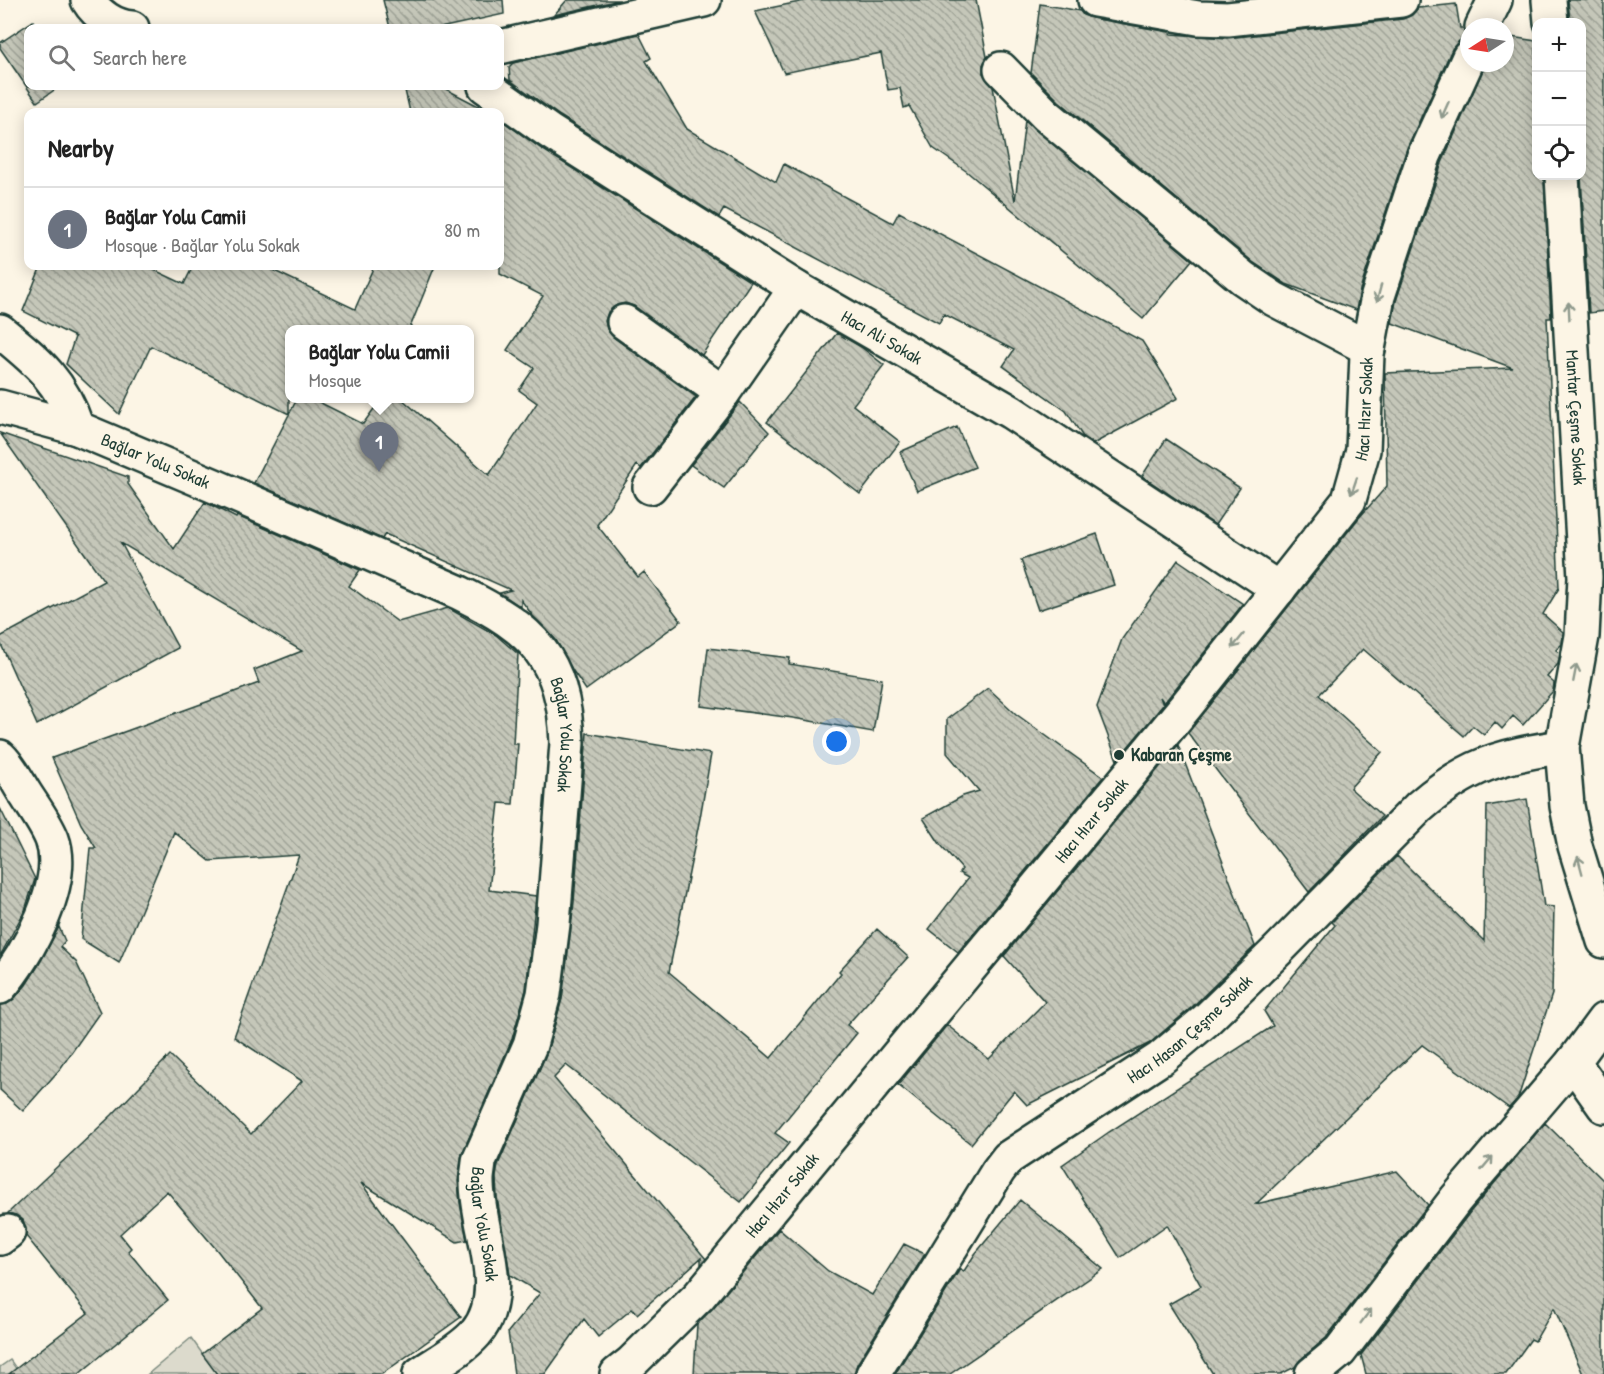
<!DOCTYPE html>
<html lang="en">
<head>
<meta charset="utf-8">
<style>
  body { margin:0; font-family:"Patrick Hand",sans-serif; background:#f6f6f6; color:#222 }
  .controls { position:absolute; right:18px; top:18px; display:grid; overflow:hidden; border-radius:12px; box-shadow:0 3px 15px #0003 }
  .controls button { width:54px; height:54px; display:grid; place-items:center; padding:0; border:0; border-bottom:2px solid #e0e0e0; background:#fff; color:#222; font:30px sans-serif }
  .compass { position:absolute; left:1460px; top:18px; width:54px; height:54px; border-radius:50%; background:#fff; box-shadow:0 3px 15px #0003; rotate:258deg }
  .you { position:absolute; left:837px; top:742px; width:21px; height:21px; margin:-15px; border:4px solid #fff; border-radius:50%; background:#1a73e8; box-shadow:0 0 0 9px #1a73e833 }
  .badge { display:grid; place-items:center; width:39px; height:39px; border-radius:50%; background:#1f3d34; color:#fff; font-size:20px; font-weight:700 }
  .pin { position:absolute; translate:-50% -50px; filter:drop-shadow(0 2px 3px #0008) }
  .pin::after { content:''; position:absolute; top:32px; width:21px; height:18px; background:inherit; clip-path:polygon(0 0,100% 0,50% 100%) }
  .popup { position:absolute; left:285px; top:325px; width:189px; height:78px; box-sizing:border-box; display:grid; place-content:center; border-radius:12px; background:#fff; filter:drop-shadow(0 2px 4px #0005); font-size:20px; white-space:nowrap; color:#767676 }
  .popup b { font-size:22px; color:#222 }
  .popup::after { content:''; position:absolute; left:50%; top:100%; margin-left:-12px; border:12px solid transparent; border-top-color:#fff }
  .list { margin:0; padding:0; list-style:none }
  h2 { display:flex; justify-content:space-between; align-items:center; height:78px; margin:0; padding:0 24px; font-size:26px }
  h2 small { font-size:20px; font-weight:400; color:#767676 }
  .list li { display:grid; grid-template-columns:39px 1fr auto; gap:18px; align-items:center; box-sizing:border-box; height:84px; padding:0 24px; border-top:2px solid #e0e0e0 }
  .list b { display:block; font-size:22px; white-space:nowrap }
  .list p { margin:0; font-size:20px; white-space:nowrap; color:#767676 }
  .list em { font-size:20px; font-style:normal; color:#767676 }
  .icon { flex:none; width:33px; height:33px; fill:none; stroke:currentColor; stroke-width:2; stroke-linecap:round; stroke-linejoin:round }
  .map { position:relative; flex:none; width:1604px; height:1374px; overflow:hidden }
  .search { position:absolute; background:#fff; box-shadow:0 3px 15px #0003; left:24px; top:24px; width:480px; height:66px; display:flex; align-items:center; gap:15px; box-sizing:border-box; padding:0 21px; border-radius:12px; color:#767676; font-size:22px }
  .panel { position:absolute; background:#fff; box-shadow:0 3px 15px #0003; left:24px; top:108px; width:480px; height:162px; border-radius:12px }
  .map>svg:first-child { display:block }
</style>
</head>
<body>
<div class="map">
<svg width="1604" height="1374" viewBox="0 0 1604 1374">
  <defs>
    <pattern id="building-back-hatch" width="6" height="6" patternUnits="userSpaceOnUse" patternTransform="scale(1.5)"><rect width="6" height="6" fill="#c5c7b9"/><path d="M-1 5l2 2M0 0l6 6M5-1l2 2" fill="none" stroke="#9fa397"/></pattern>
  </defs>
  <rect width="100%" height="100%" fill="#fcf5e5"/>
  <filter id="ink" filterUnits="userSpaceOnUse"><feTurbulence type="fractalNoise" baseFrequency=".0167" numOctaves="2"/><feDisplacementMap in="SourceGraphic" scale="12" xChannelSelector="R" yChannelSelector="G"/><feConvolveMatrix kernelMatrix="1 2 1 2 8 2 1 2 1" color-interpolation-filters="sRGB"/></filter>
  <g filter="url(#ink)">
    <path fill="#dcdacc" stroke="#7e8c80" stroke-width="1.5" d="M191,1338L217,1374H148Z
      M10,1360L20,1374H0V1367Z"/>
    <path fill="url(#building-back-hatch)" stroke="#1f3d34" stroke-width="1.5" d="M383,0H503L504,14L440,28H390Z
      M567,0H620L554,15Z
      M809,0H976L987,57L983,65V73L993,87L1015,201L1025,120L1192,260L1143,319L966,171L933,148L909,106L904,108L900,88L888,90L881,53L784,73L755,11Z
      M1568,0H1604V311L1589,313L1581,176V22H1570Z
      M1040,4L1080,11L1083,15L1092,18L1169,32L1171,34L1227,38L1403,19L1412,15L1418,8L1456,4L1460,28H1463L1467,38L1459,41L1452,49L1407,148L1360,290L1356,310L1286,284L1254,263L1059,101L1031,73Z
      M33,21L38,28H28V86H60L37,102L0,48V43Z
      M639,34L651,58L646,61L687,129L776,182L784,164L893,223L899,212L1142,341L1178,398L1093,444L1083,437L1066,411L1003,366L1014,350L944,314L939,323L724,209L719,217L560,116L510,80L509,67L513,63Z
      M1505,36L1536,41V176H1544L1551,318H1547L1559,588L1543,614L1563,632L1562,644L1556,650L1560,653L1558,664L1547,677L1554,683L1553,691L1523,725L1513,716L1502,729L1495,722L1484,735L1473,726L1464,736L1363,649L1319,695L1382,752L1350,788L1382,816L1309,892L1188,733L1358,519L1387,486L1385,373L1513,368L1392,323L1396,301L1442,163L1486,63H1505Z
      M404,86H440L490,112H410Z
      M500,119L540,148L751,282L702,355L634,306L625,303L617,305L608,312L605,321L607,329L613,337L696,397L641,468L637,465L597,525L638,577L644,572L681,621L586,690L573,671L556,640L533,616L521,600V607L500,593L511,590L385,534L382,539L254,483L297,399H313L363,424L381,399H402L489,475L537,403L519,390L534,368L507,350L543,296L500,274Z
      M41,266H146L184,284L193,266H264L355,309L374,266H435L409,330H289V414L151,346L119,414L66,364L75,337L23,311Z
      M837,333L861,347L884,365L853,405L900,442L860,494L767,422Z
      M740,402L769,432L724,488L691,465Z
      M957,427L975,467L917,491L900,452Z
      M0,433L128,477V484L174,549L205,502L236,518L237,516L360,570L349,586L398,622L448,608L496,635L518,654L513,744H518L513,804L499,803L489,890L536,896L526,990L512,1039L462,1154L458,1181L460,1202L467,1240L457,1242L361,1183L461,1317L382,1374H217L202,1354L262,1308L216,1249L167,1191L120,1234L131,1248L128,1251L168,1300L79,1374H9L88,1313L26,1236V1229L23,1220L16,1215L8,1213L112,1115L170,1055L251,1134L302,1081L234,1037L299,855L210,861L174,832L119,963L81,939L90,848H96L81,824L52,758L259,683L254,670L302,651L121,543L178,648L37,725L0,642V637L104,581Z
      M1166,439L1240,488L1215,525L1142,476Z
      M1097,534L1114,585L1038,610L1021,560Z
      M1178,560L1243,604L1164,703L1160,697L1163,705L1117,760L1097,707L1122,639Z
      M708,648L790,658L789,664L882,679L873,732L793,718L701,706Z
      M988,688L1016,714L1103,777L958,952L929,929L968,878L959,873L962,869L940,844L923,818L963,796L979,791L947,753V719Z
      M587,733L711,754L700,818L669,972L771,1058L841,973L839,971L877,929L908,957L847,1025L857,1033L775,1133L789,1143L741,1202L566,1065L554,1078L706,1259L701,1265V1258L637,1314L632,1309L598,1337L584,1319L545,1374H514L508,1332L540,1293L510,1275L497,1197L496,1177L498,1165L547,1052L562,999L574,902Z
      M1178,745L1255,946L1192,1007L1150,1043L1027,1105L1014,1091L971,1144L898,1085L947,1025L989,1059L1045,1002L1004,956Z
      M1527,799L1544,906L1554,907L1552,994L1518,1098L1509,1108L1422,1045L1256,1204L1397,1171L1428,1205L1326,1338L1300,1360L1295,1367L1281,1374H1213L1169,1304L1201,1286L1167,1225L1120,1258L1062,1165L1109,1132L1273,1026L1264,1011L1335,925L1332,922L1397,856L1484,941L1487,806Z
      M0,808L35,879L25,910L0,956Z
      M59,927L65,941L60,947L76,962L100,1012L60,1069L23,1111L0,1090V1005L7,1004L14,999L26,985L38,966Z
      M1545,1123L1604,1181V1374H1583L1554,1308L1535,1341L1531,1339L1506,1374H1366L1361,1355L1471,1211Z
      M1020,1200L1103,1269L950,1374H895L960,1269L964,1271L975,1254Z
      M779,1229L828,1271L872,1295L904,1244L925,1254L857,1364L854,1374H694L697,1324L713,1308Z"/>
    <g fill="none" stroke-linecap="round" stroke-linejoin="round">
      <g stroke="#1f3d34" stroke-width="38">
        <g id="minor">
          <path d="M88,0C97,15 115,27 132,28"/>
          <path d="M1095,0L1198,18L1228,19L1401,0"/>
          <path d="M1549,0L1551,22"/>
          <path d="M1482,27L1495,0"/>
          <path d="M500,47L704,0"/>
          <path d="M1001,69L1046,115L1243,278L1274,299L1368,348"/>
          <path id="s1" d="M485,86L550,132L796,288L1011,412L1279,589"/>
          <path id="s2" d="M1562,176L1585,577L1582,636L1562,747L1567,806L1575,846L1604,941"/>
          <path d="M624,322L723,393"/>
          <path d="M0,331C38,362 61,380 77,428"/>
          <path id="s3" d="M0,407L77,428L217,487L460,593C533,629 564,658 567,743L553,924L544,994L530,1045L479,1161C479,1167 477,1174 477,1180C476,1228 511,1291 476,1333C461,1350 439,1361 420,1374"/>
          <path d="M650,487L723,393L796,288"/>
          <path d="M1573,1062L1604,1106"/>
          <path d="M0,1238L8,1232"/>
          <path id="s4" d="M617,1374L631,1363L699,1296L1186,706L1349,500L1363,450L1367,354L1378,296L1424,156L1469,57"/>
          <path id="s5" d="M873,1374L998,1171L1008,1158L1161,1058L1205,1021L1278,950L1419,807C1466,766 1501,755 1562,747"/>
          <path d="M1312,1374L1340,1351L1456,1199L1573,1062L1604,1020"/>
        </g>
      </g>
      <g stroke="#1f3d34" stroke-width="38">
        <path id="major" d="M0,757C11,767 18,783 26,795C35,809 46,824 52,839C68,882 28,955 0,987"/>
      </g>
      <use href="#minor" stroke="#fcf5e5" stroke-width="33"/>
      <use href="#major" stroke="#fcf5e5" stroke-width="33"/>
    </g>
    <defs><path id="oneway-shaft" d="M-6 0H5M1.5-3L5.5 0L1.5 3" fill="none" stroke-width="1.6" stroke-linecap="round" stroke-linejoin="round" transform="scale(1.5)"/></defs>
    <g stroke="#8e998c">
      <use href="#oneway-shaft" transform="translate(1445 110) rotate(114)"/>
      <use href="#oneway-shaft" transform="translate(1379 293) rotate(105)"/>
      <use href="#oneway-shaft" transform="translate(1569 311) rotate(-93)"/>
      <use href="#oneway-shaft" transform="translate(1354 486) rotate(109)"/>
      <use href="#oneway-shaft" transform="translate(1238 641) rotate(129)"/>
      <use href="#oneway-shaft" transform="translate(1575 673) rotate(-79)"/>
      <use href="#oneway-shaft" transform="translate(1580 865) rotate(-105)"/>
      <use href="#oneway-shaft" transform="translate(1487 1163) rotate(-50)"/>
      <use href="#oneway-shaft" transform="translate(1366 1316) rotate(-53)"/>
    </g>
  </g>
  <circle fill="#1f3d34" stroke="#fcf5e5" stroke-width="2" cx="1119" cy="755" r="6"/>
  <g text-anchor="middle" stroke-width="4.5" stroke-linejoin="round" paint-order="stroke">
    <g font-size="18" fill="#1f3d34" stroke="#fcf5e5">
      <text dy="6" stroke="none"><textPath href="#s1" startOffset="470">Hacı Ali Sokak</textPath></text>
      <text dy="6" stroke="none"><textPath href="#s4" startOffset="1234">Hacı Hızır Sokak</textPath></text>
      <text dy="6" stroke="none"><textPath href="#s2" startOffset="242">Mantar Çeşme Sokak</textPath></text>
      <text dy="6" stroke="none"><textPath href="#s3" startOffset="165">Bağlar Yolu Sokak</textPath></text>
      <text dy="6" stroke="none"><textPath href="#s3" startOffset="686">Bağlar Yolu Sokak</textPath></text>
      <text dy="6" stroke="none"><textPath href="#s4" startOffset="730">Hacı Hızır Sokak</textPath></text>
      <text dy="6" stroke="none"><textPath href="#s5" startOffset="478">Hacı Hasan Çeşme Sokak</textPath></text>
      <text dy="6" stroke="none"><textPath href="#s4" startOffset="244">Hacı Hızır Sokak</textPath></text>
      <text dy="6" stroke="none"><textPath href="#s3" startOffset="1190">Bağlar Yolu Sokak</textPath></text>
    </g>
    <g font-size="18" font-weight="bold" fill="#1f3d34" stroke="#fcf5e5" text-anchor="start">
      <text x="1131" y="761">Kabaran Çeşme</text>
    </g>
  </g>
</svg>
<div class="controls">
<button>+</button>
<button>−</button>
<button><svg class="icon" aria-label="locate" viewBox="0 0 24 24"><circle cx="12" cy="12" r="6"/><path d="M12 2v4M12 18v4M2 12h4M18 12h4"/></svg></button>
</div>
<svg class="compass" viewBox="-18 -18 36 36"><path d="M0-13l5 13h-10z" fill="#e53935"/><path d="M0 13l5-13h-10z" fill="#767676"/></svg>
<div class="you"></div>
<div class="pin badge" style="left:379px;top:472px;background:#6b7280">1</div>
<div class="popup"><b>Bağlar Yolu Camii</b>Mosque</div>
<div class="search"><svg class="icon" aria-label="search" viewBox="0 0 24 24"><circle cx="10" cy="10" r="6"/><path d="M15 15l6 6"/></svg>Search here</div>
<section class="panel">
<h2>Nearby<small></small></h2>
<ul class="list">
<li><span class="badge" style="background:#6b7280">1</span><div><b>Bağlar Yolu Camii</b><p>Mosque · Bağlar Yolu Sokak</p></div><em>80 m</em></li>
</ul>
</section>
</div>
</body>
</html>
